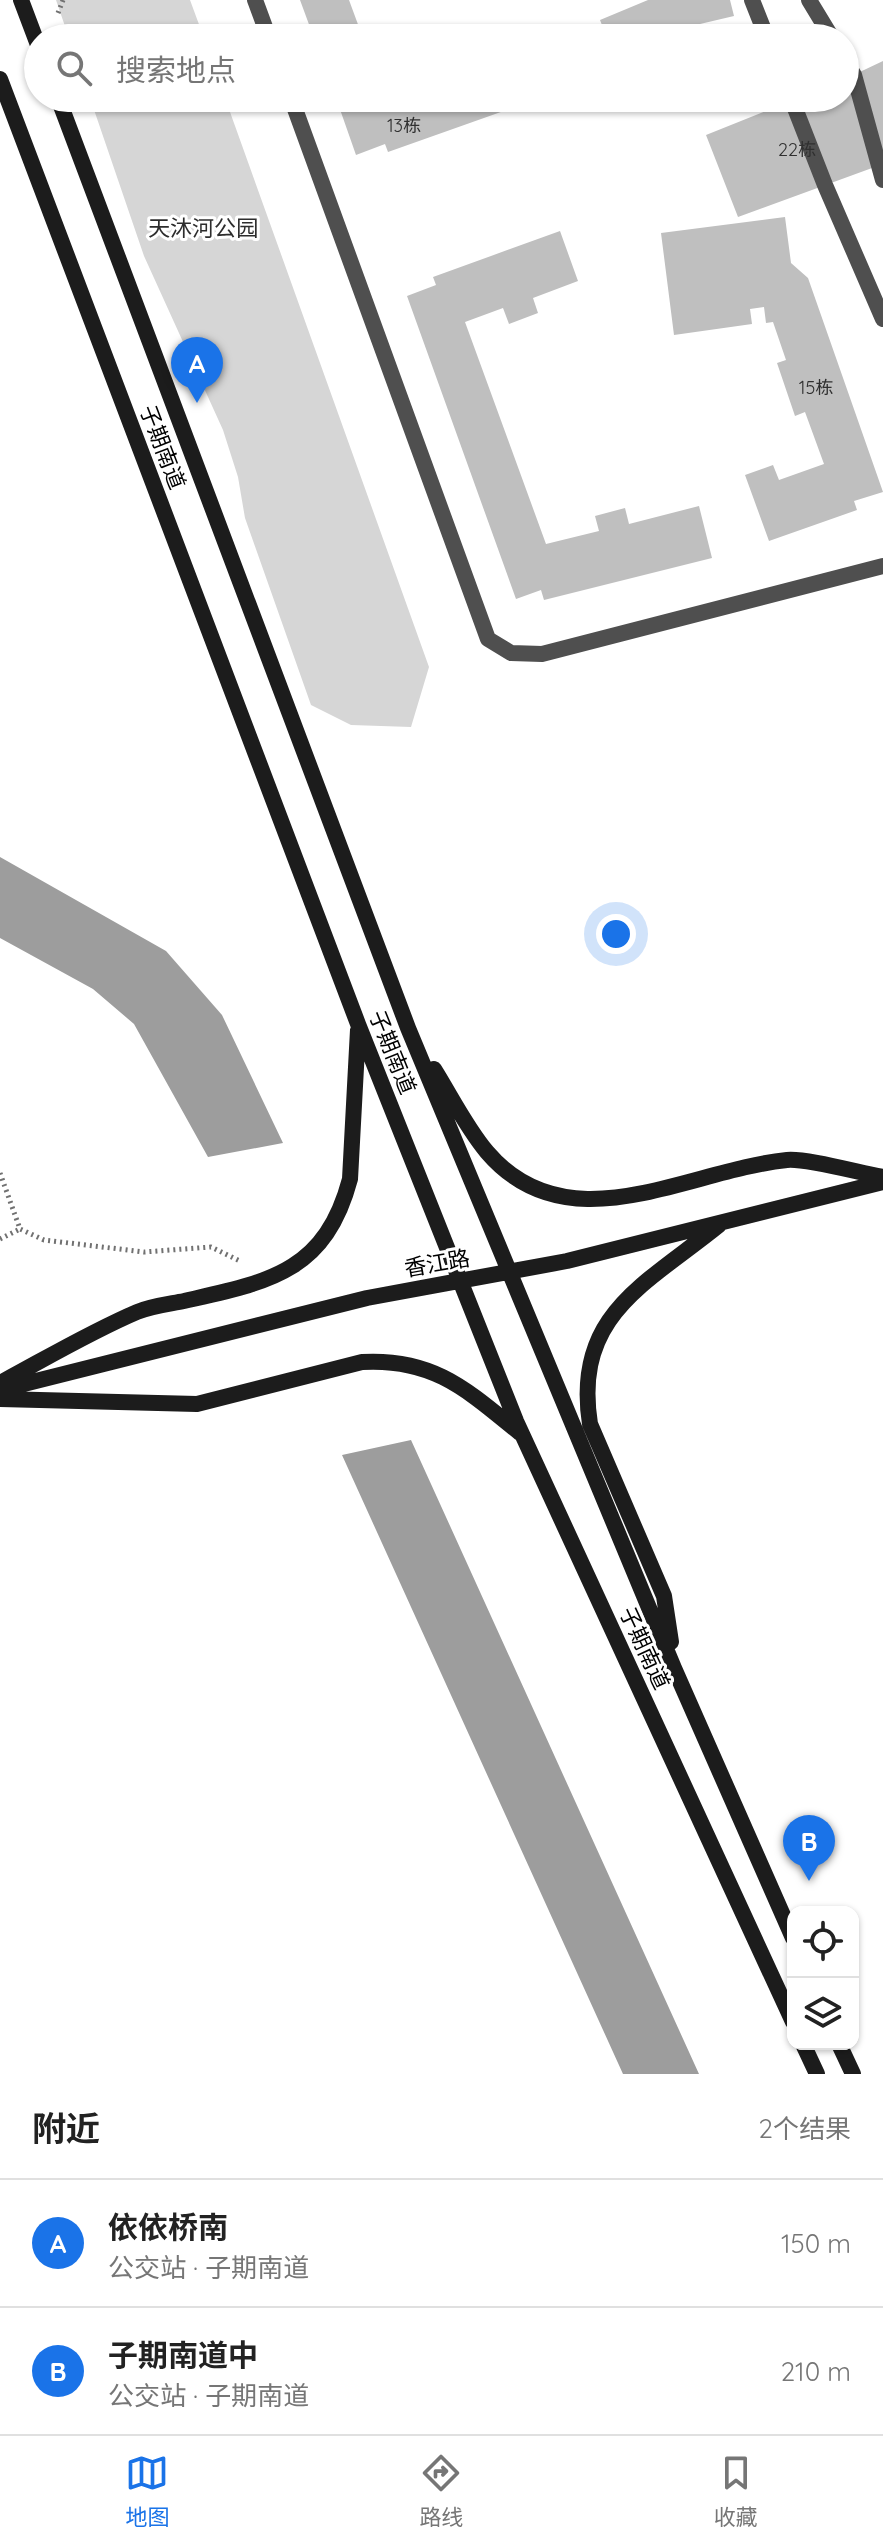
<!DOCTYPE html>
<html lang="zh">
<head>
<meta charset="utf-8">
<style>
  body { margin:0; font-family:Quicksand,"Noto Sans SC",sans-serif; background:#f2f2f2; color:#222 }
  .controls { position:absolute; right:24px; bottom:24px; display:grid; overflow:hidden; border-radius:16px; box-shadow:0 2px 6px #0004 }
  .controls button { width:72px; height:72px; display:grid; place-items:center; padding:0; border:0; border-bottom:2px solid #e0e0e0; background:#fff; color:#222; font:40px sans-serif }
  .you { position:absolute; left:616px; top:934px; width:28px; height:28px; margin:-20px; border:6px solid #fff; border-radius:50%; background:#1a73e8; box-shadow:0 0 0 12px #1a73e833 }
  .badge { display:grid; place-items:center; width:52px; height:52px; border-radius:50%; background:#1a73e8; color:#fff; font-size:26px; font-weight:700 }
  .pin { position:absolute; translate:-50% -66px; filter:drop-shadow(0 2px 4px #0008) }
  .pin::after { content:''; position:absolute; top:42px; width:28px; height:24px; background:inherit; clip-path:polygon(0 0,100% 0,50% 100%) }
  .list { margin:0; padding:0; list-style:none }
  h2 { display:flex; justify-content:space-between; align-items:center; height:104px; margin:0; padding:0 32px; font-size:34px }
  h2 small { font-size:26px; font-weight:400; color:#767676 }
  .list li { display:grid; grid-template-columns:52px 1fr auto; gap:24px; align-items:center; box-sizing:border-box; height:128px; padding:0 32px; border-top:2px solid #e0e0e0 }
  .list b { display:block; font-size:30px; white-space:nowrap }
  .list p { margin:0; font-size:26px; white-space:nowrap; color:#767676 }
  .list em { font-size:26px; font-style:normal; color:#767676 }
  .icon { flex:none; width:44px; height:44px; fill:none; stroke:currentColor; stroke-width:2; stroke-linecap:round; stroke-linejoin:round }
  .map { position:relative; flex:none; width:883px; height:2074px; overflow:hidden }
  .search { position:absolute; background:#fff; box-shadow:0 2px 6px #0004; left:24px; right:24px; top:24px; height:88px; display:flex; align-items:center; gap:20px; box-sizing:border-box; padding:0 28px; border-radius:44px; color:#767676; font-size:30px }
  .sheet { height:360px; background:#fff }
  nav { display:flex; justify-content:space-around; align-items:center; box-sizing:border-box; height:112px; border-top:2px solid #e0e0e0; background:#fff; font-size:22px; color:#767676 }
  nav a { display:grid; justify-items:center; gap:4px }
  nav .on { color:#1a73e8 }
  .map>svg:first-child { display:block }
</style>
</head>
<body>
<div class="map">
<svg width="883" height="2074" viewBox="0 0 883 2074">
  <rect width="100%" height="100%" fill="#fff"/>
  <path fill="#d6d6d6" d="M56,0H190L204,38H69Z
    M90,98H225L429,667L411,727L351,725L311,705L245,518L238,477L223,430L144,256Z"/>
  <path fill="#9d9d9d" d="M0,857L166,951L222,1015L283,1143L208,1157L134,1024L93,989L0,938Z
    M411,1440L699,2074H623L342,1455Z"/>
  <path fill="#bfbfbf" d="M300,0H349L363,38H314Z
    M648,0H730L734,16L700,24L704,35L698,38H607L600,20Z
    M883,61V164L738,217L706,135L798,98H845V79Z
    M336,98H512L515,107L388,152L385,144L356,155Z
    M785,217L791,263L808,278L883,492L854,501L857,510L769,541L745,475L773,465L779,480L824,464L805,412L795,416L777,363L786,360L773,322L766,323L764,307L750,309L752,324L674,335L661,233Z
    M560,231L578,281L533,298L538,313L509,324L503,308L465,322L546,544L599,531L595,516L625,508L629,524L699,506L712,558L544,600L541,590L516,599L407,296L436,285L433,277Z"/>
  <g fill="none" stroke-linecap="round" stroke-linejoin="round">
    <path stroke="#717171" stroke-width="5" stroke-dasharray="2 4" stroke-linecap="butt" d="M58,13L63,0
      M0,1173L20,1229L44,1240L144,1252L211,1247L240,1261
      M0,1239L20,1229"/>
    <path stroke="#4f4f4f" stroke-width="16" d="M255,0L269,38
      M752,0L767,38
      M809,0L832,38
      M845,60L854,75L883,180
      M291,98L488,639L511,653L542,654L883,566
      M791,98L825,185L883,319"/>
    <path stroke="#1c1c1c" stroke-width="16" d="M21,0L38,45
      M0,79L358,1024L516,1421L793,2022
      M58,98L408,1028L674,1668L793,1938
      M434,1069C451,1096 466,1127 487,1152C568,1247 688,1170 787,1160C806,1158 860,1173 883,1177
      M0,1383C45,1359 90,1332 137,1312C151,1306 169,1304 184,1301C268,1282 325,1273 350,1179L358,1030
      M0,1390L367,1298L567,1261L883,1182
      M0,1399L197,1404L362,1362C434,1358 467,1390 520,1433
      M671,1642L664,1596L590,1424C573,1315 645,1285 719,1225
      M803,2044L817,2074
      M839,2044L853,2074"/>
  </g>
  <g text-anchor="middle" stroke-width="6" stroke-linejoin="round" paint-order="stroke">
    <g font-size="18" fill="#303030">
      <text x="404" y="132">13栋</text>
      <text x="797" y="156">22栋</text>
      <text x="816" y="394">15栋</text>
    </g>
    <g font-size="22" fill="#2d2d2d" stroke="#fff">
      <text x="203" y="236">天沐河公园</text>
    </g>
    <g font-size="22" fill="#000" stroke="#fff">
      <text transform="translate(163 447) rotate(69)" y="8">子期南道</text>
      <text transform="translate(393 1052) rotate(68)" y="8">子期南道</text>
      <text transform="translate(437 1263) rotate(-10)" y="8">香江路</text>
      <text transform="translate(645 1648) rotate(65)" y="8">子期南道</text>
    </g>
  </g>
</svg>
<div class="controls">
<button><svg class="icon" aria-label="locate" viewBox="0 0 24 24"><circle cx="12" cy="12" r="6"/><path d="M12 2v4M12 18v4M2 12h4M18 12h4"/></svg></button>
<button><svg class="icon" aria-label="layers" viewBox="0 0 24 24"><path d="M12 4l9 5-9 5-9-5zM3 14l9 5 9-5"/></svg></button>
</div>
<div class="you"></div>
<div class="pin badge" style="left:197px;top:403px">A</div>
<div class="pin badge" style="left:809px;top:1881px">B</div>
<div class="search"><svg class="icon" aria-label="search" viewBox="0 0 24 24"><circle cx="10" cy="10" r="6"/><path d="M15 15l6 6"/></svg>搜索地点</div>
</div>
<section class="sheet">
<h2>附近<small>2个结果</small></h2>
<ul class="list">
<li><span class="badge">A</span><div><b>依依桥南</b><p>公交站 · 子期南道</p></div><em>150 m</em></li>
<li><span class="badge">B</span><div><b>子期南道中</b><p>公交站 · 子期南道</p></div><em>210 m</em></li>
</ul>
</section>
<nav>
<a class="on"><svg class="icon" aria-label="map" viewBox="0 0 24 24"><path d="M3 6l6-2 6 2 6-2v14l-6 2-6-2-6 2zM9 4v14M15 6v14"/></svg>地图</a>
<a><svg class="icon" aria-label="directions" viewBox="0 0 24 24"><path d="M12 3l9 9-9 9-9-9zM9 14v-3h6M13 9l2 2-2 2"/></svg>路线</a>
<a><svg class="icon" aria-label="saved" viewBox="0 0 24 24"><path d="M7 4h10v16l-5-4-5 4z"/></svg>收藏</a>
</nav>
</body>
</html>
